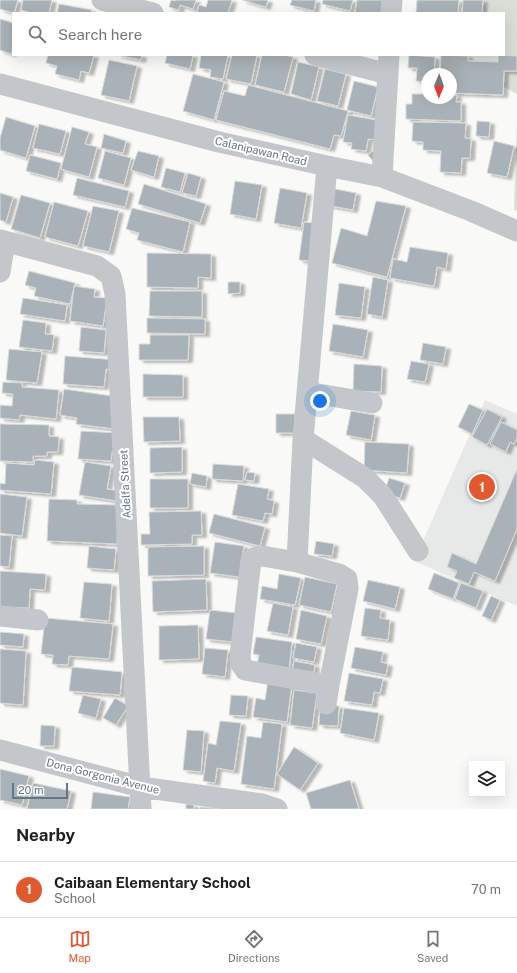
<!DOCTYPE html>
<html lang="en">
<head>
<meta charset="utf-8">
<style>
  body { margin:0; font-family:"Public Sans",sans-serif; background:#f2f2f2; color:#202124 }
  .controls { position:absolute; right:12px; bottom:12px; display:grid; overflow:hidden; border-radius:0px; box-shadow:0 4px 16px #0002 }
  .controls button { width:36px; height:36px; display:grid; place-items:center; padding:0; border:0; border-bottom:1px solid #e0e0e0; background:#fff; color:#202124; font:20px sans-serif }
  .compass { position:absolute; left:421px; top:68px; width:36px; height:36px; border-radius:50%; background:#fff; box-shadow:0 4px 16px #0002; rotate:181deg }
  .scale { position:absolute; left:12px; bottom:10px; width:56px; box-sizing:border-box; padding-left:4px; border:2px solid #657582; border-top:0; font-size:11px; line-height:14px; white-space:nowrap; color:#657582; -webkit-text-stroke:3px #fff; paint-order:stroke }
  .you { position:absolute; left:320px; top:401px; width:14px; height:14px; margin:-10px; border:3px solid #fff; border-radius:50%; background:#1a73e8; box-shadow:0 0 0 6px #1a73e833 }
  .badge { display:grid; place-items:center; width:26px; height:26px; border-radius:50%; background:#e1592f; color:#fff; font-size:13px; font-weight:700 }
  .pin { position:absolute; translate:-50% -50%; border:2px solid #fff; box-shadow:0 1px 4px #0006 }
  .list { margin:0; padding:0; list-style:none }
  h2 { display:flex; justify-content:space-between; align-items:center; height:52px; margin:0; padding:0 16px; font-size:17px }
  h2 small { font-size:13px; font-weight:400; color:#757577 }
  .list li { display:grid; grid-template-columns:26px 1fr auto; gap:12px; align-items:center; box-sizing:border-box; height:56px; padding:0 16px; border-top:1px solid #e0e0e0 }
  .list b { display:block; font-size:15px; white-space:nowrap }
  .list p { margin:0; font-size:13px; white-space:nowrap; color:#757577 }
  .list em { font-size:13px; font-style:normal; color:#757577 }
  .icon { flex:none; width:22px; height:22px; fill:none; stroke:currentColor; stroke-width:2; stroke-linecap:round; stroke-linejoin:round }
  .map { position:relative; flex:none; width:517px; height:809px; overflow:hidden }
  .search { position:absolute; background:#fff; box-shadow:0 4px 16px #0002; left:12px; right:12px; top:12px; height:44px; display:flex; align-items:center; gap:10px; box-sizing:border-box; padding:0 14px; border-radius:0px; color:#757577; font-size:15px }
  .sheet { height:108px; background:#fff }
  nav { display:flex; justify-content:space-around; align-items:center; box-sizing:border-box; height:56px; border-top:1px solid #e0e0e0; background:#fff; font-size:11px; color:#757577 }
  nav a { display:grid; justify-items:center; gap:2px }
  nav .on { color:#e1592f }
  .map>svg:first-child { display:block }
</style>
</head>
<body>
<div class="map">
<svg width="517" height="809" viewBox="0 0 517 809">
  <defs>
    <filter id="shadow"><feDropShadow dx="4.5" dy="2.5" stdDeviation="1" flood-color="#0004"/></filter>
  </defs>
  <rect width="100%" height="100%" fill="#f9f9f7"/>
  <path fill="#e7e8e8" d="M485,400L517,414V606L414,561Z"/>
  <path fill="#d9ded6" d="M474,0H517V94L466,67L468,61V55H504V13H473Z
    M517,121V211L514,210Z"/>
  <path fill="#a9b2b8" stroke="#dbdbd9" filter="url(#shadow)" d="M0,0H18L14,13L0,9Z
    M23,0H52L49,13H32L21,10Z
    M171,0L175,1V0H196L193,9L180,5L179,10L169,7Z
    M208,0H232L228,13H197L199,5L206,7Z
    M242,0H268L266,7Z
    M292,0H316L314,11L290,5Z
    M323,0H353L350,11L322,4Z
    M357,0H387L384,13H355Z
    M417,0H459L458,13H416Z
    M463,0H483L482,13H462Z
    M59,4L92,10L91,13H57Z
    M0,19L13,23V49L11,54L0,50Z
    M48,55H94L89,73L81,71L79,80L55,74L57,66L46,63Z
    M117,55H142L141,60Z
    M167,55H193L190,69L165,63Z
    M201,55H228L223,79L210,77L211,70L199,68Z
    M232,55H257L251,84L226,79Z
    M262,55H284L293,57L284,92L255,85Z
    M409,55L435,57L434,74H427V82L416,81L417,68H408Z
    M441,55L468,56V61L498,62V55L517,56V71H504L503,95L451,93V74H440Z
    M109,60L137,66L129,101L101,95Z
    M298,62L319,67L311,100L291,94Z
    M325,69L346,74L338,106L317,101Z
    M193,74L224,82L214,120L183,111Z
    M354,81L378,87L371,116L347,110Z
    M248,85L348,111L341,136L334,135L330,149L216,120L224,91L245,96Z
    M412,94H427V98H451V95H457L456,102H461V121L406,119V104H412Z
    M348,115L382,121L379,140L368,139L366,151L351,149L352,143L343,142Z
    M6,117L35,126L26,158L0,150V138Z
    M477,121L490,122L489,137L476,136Z
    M413,122L466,123L465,138L471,139L470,158H462L461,173L440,172L441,151L423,150V142L412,141Z
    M39,124L66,131L60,154L33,148Z
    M72,127L89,132L85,144L97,147L89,177L61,169Z
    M104,134L126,141L123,153L101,148Z
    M494,141L514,146L507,177L487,173Z
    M375,149L373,161L368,155Z
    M105,151L131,158L124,185L98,178Z
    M138,151L159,156L154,177L131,170Z
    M30,155L61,163L57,179L26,171Z
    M166,168L185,173L180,192L161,187Z
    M188,173L201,177L196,196L182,193Z
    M77,178L129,191L125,207L73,195Z
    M235,181L262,185L256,219L230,214Z
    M144,184L206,204L200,223L138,204Z
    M280,188L307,193L301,228L274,223Z
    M330,188L356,193L353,210L326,205Z
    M0,193L13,197L6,222L0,220Z
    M21,195L50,203L40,238L11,229Z
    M376,201L406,206L387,277L332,263L341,228L367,236Z
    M54,202L88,211L78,246L45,237Z
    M93,206L119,211L109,252L83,246Z
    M132,208L190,222L183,252L137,240L139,233L126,229Z
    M304,222L314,223L309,261L299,260Z
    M410,247L448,253L446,269L437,267L434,286L390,278L393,259L407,262Z
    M147,253L211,254V278L198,277V288L147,287Z
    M29,271L75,283L70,304L34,296L36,288L25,285Z
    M373,277L388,280L382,317L367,314Z
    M228,282H240V293L228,294Z
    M339,283L365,287L361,318L335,315Z
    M74,286L95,289L94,297L107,298L103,326L70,321Z
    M150,291H202V317L149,316Z
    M23,298L67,305L65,321L20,314Z
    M147,318L205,319V334L147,333Z
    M23,320L46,323L45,334L54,335L52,351L19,347Z
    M333,324L368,330L363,357L329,351Z
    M81,327L106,330L104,353L79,351Z
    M150,335H189L188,360H139V344H150Z
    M423,343L446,347L443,364L420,360Z
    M9,349L42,352L37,383L6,380Z
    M65,356L117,360L116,370L106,369L104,387L63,384Z
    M411,361L429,364L425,382L407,379Z
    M354,364L382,366L381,392L353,391Z
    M143,374L183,375V397H143Z
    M3,382L22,383V387L59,390L56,419L20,415L19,420L0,418V405L12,406L13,394L2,393Z
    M64,389L119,397L114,429L76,424L77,418L60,415Z
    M469,404L483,410L472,434L458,427Z
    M487,409L502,417L487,445L472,437Z
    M351,411L375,415L371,440L346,435Z
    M276,414H295L294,433H276Z
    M143,417H179L180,441L144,442Z
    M501,422L517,430V438L514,444L510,442L506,452L490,444Z
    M0,424L49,425V436L59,437L58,452H47V456H33V462L0,461Z
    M81,431L120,433L118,452H112L111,461L78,459Z
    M365,442L409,444L407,473L364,470Z
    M182,447V472L150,473V448Z
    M35,460L54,462L51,494L0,490V483L5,484L6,463L34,465Z
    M85,462L111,466L107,489L119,491L117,501L79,495Z
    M213,464L244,466L243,481L212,479Z
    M517,469V529L495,581L474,572L469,584L454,578L457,571L447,567L452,553L476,564Z
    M247,472L255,473L254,481L245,480Z
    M192,473L207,476L206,487L190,484Z
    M389,478L405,483L400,498L384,493Z
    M150,479H188V508H150Z
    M238,484L269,489L267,499L274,501L272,514L265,513L263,521L232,515Z
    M0,494L27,497L22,536L0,533Z
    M49,499L77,500V504L118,505L117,544L47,541Z
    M201,511L202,535H192V544L141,545V534H150L149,512Z
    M214,514L265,527L260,546L209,533Z
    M0,535L12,536L9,567L0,566Z
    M316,541L334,544L332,556L314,554Z
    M215,542L244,546L239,577L210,573Z
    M89,546L116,549L114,570L87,568Z
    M204,546V575L148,576V547Z
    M0,571L46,574L45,590L30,589L29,608L0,607Z
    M434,573L459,583L453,599L428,589Z
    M279,574L301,578L295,605L260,599L262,586L277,589Z
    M305,577L337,584L331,612L299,605Z
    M206,579L207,610L153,612L152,581Z
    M368,580L400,587L395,609L363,601Z
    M84,582L112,584L109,621L80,618Z
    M461,583L483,591L476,608L455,599Z
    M491,596L500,600L491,620L482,616Z
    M273,603L293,607L288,635L267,631Z
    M365,608L381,610L380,618L390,620L388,640L361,636Z
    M210,610L236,613L233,642L206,639Z
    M301,610L327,616L321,644L296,639Z
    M45,618L113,624L109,659L69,656L68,665L52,664L53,655L41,654Z
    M198,625L199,659L159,660V626Z
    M0,632L24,634L23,647L0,645Z
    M256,637L292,642L289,670L257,665L259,655L253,654Z
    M296,643L317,647L314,662L293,658Z
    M355,647L383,652L381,662L388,664L386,675L351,668Z
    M205,648L228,650L225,677L202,674Z
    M0,649L26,651L23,705L0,703Z
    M294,661L315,665L313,676L292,672Z
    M72,667L122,672L120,695L69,691Z
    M349,673L383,679L380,693L374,692L372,705L344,701Z
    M268,680L292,683L287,722L253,717L256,698L265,700Z
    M294,690L317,693L312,728L290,725Z
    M83,695L101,699L96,718L78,713Z
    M231,695L248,696L246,716L229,715Z
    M115,698L128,706L116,725L103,718Z
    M320,706H339L338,726L319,725Z
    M344,708L379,713L374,740L340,733Z
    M220,721L241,723L234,771L217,768L215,783L203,781L208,743L216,745Z
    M263,722L282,724L274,789L241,784L247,736L261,738Z
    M41,725L55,726L54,746H40Z
    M187,730L204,731L201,772L183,770Z
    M294,747L318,763L300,790L277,774Z
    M0,769L29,776L22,805L0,800Z
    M350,780L359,809H311L306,793Z
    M33,783L71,791L67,809H27Z
    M93,792L130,797L128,809H91Z
    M186,804L194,805V809H186Z
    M200,807L226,809H200Z"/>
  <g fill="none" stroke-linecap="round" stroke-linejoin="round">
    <path stroke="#c3c7cb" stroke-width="21" d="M102,0L153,13
      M391,13L392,0
      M315,55L388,74
      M0,84L219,142L327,166L382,177L471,211L517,231
      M327,166L303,439L297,562L262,556L256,557L251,560L240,656L241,664L245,670L329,685
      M382,177L389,55
      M0,240L97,266L111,276L115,294L141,809
      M0,272L5,241
      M307,392L372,403
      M303,439L365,478L383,496L418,551
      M297,562L339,574L347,579L348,589L329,685L326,704
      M0,616L38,620
      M0,750L141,787L262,804L277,809"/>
  </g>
  <g text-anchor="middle" stroke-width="4" stroke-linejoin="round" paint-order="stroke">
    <g font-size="11" fill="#657582" stroke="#fff">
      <text transform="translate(261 151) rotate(13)" y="4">Calanipawan Road</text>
      <text transform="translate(125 484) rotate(-93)" y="4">Adelfa Street</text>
      <text transform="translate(103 776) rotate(14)" y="4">Dona Gorgonia Avenue</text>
    </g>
  </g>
</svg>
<div class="controls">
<button><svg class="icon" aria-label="layers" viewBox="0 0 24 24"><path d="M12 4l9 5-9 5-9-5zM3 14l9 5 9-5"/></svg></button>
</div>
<svg class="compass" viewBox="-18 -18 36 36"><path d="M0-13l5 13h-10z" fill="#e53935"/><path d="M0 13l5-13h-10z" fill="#757577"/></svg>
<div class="scale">20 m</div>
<div class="you"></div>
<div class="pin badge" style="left:482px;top:487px">1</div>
<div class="search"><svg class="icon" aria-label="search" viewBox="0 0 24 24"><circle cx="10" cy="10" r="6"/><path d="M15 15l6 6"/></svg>Search here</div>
</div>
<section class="sheet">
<h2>Nearby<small></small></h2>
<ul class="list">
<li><span class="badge">1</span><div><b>Caibaan Elementary School</b><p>School</p></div><em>70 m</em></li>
</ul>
</section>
<nav>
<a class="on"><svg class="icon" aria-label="map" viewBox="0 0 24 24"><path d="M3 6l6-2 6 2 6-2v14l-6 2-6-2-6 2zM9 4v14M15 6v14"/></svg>Map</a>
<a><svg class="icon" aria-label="directions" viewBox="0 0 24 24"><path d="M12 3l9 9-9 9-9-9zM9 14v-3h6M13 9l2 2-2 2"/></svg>Directions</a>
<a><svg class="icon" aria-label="saved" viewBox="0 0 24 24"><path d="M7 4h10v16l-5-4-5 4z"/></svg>Saved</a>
</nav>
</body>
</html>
